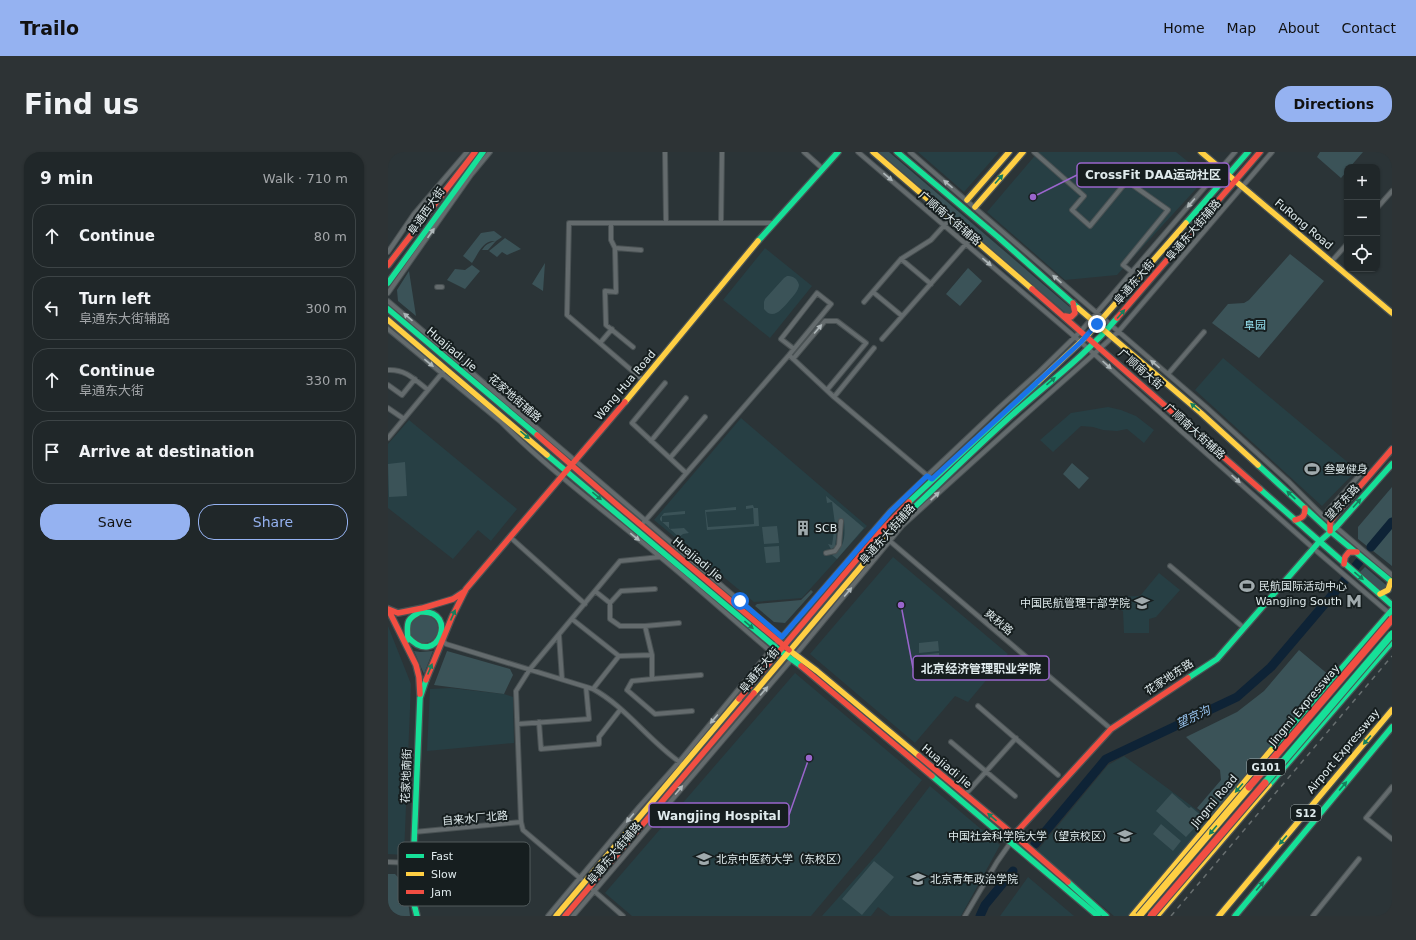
<!DOCTYPE html>
<html lang="en">
<head>
<meta charset="utf-8">
<style>
  body { margin:0; font-family:"DejaVu Sans","Noto Sans SC",sans-serif; background:#2d3335; color:#f1f3f6 }
  .controls { position:absolute; right:12px; top:12px; display:grid; overflow:hidden; border-radius:8px; box-shadow:0 1px 3px #0004 }
  .controls button { width:36px; height:36px; display:grid; place-items:center; padding:0; border:0; border-bottom:1px solid #3d4446; background:#202729; color:#f1f3f6; font:20px sans-serif }
  .stop { position:absolute; width:12px; height:12px; margin:-9px; border:3px solid #1a73e8; border-radius:50%; background:#fff }
  .stop.end { background:#1a73e8; border-color:#fff; box-shadow:0 1px 4px #0008 }
  .list { margin:0; padding:0; list-style:none }
  h2 { display:flex; justify-content:space-between; align-items:center; height:52px; margin:0; padding:0 16px; font-size:17px }
  h2 small { font-size:13px; font-weight:400; color:#a2a5a8 }
  .list li { display:grid; grid-template-columns:26px 1fr auto; gap:12px; align-items:center; box-sizing:border-box; height:64px; margin:0 8px 8px; padding:0 8px; border:1px solid #3d4446; border-radius:16px }
  .list b { display:block; font-size:15px; white-space:nowrap }
  .list p { margin:0; font-size:13px; white-space:nowrap; color:#a2a5a8 }
  .list em { font-size:13px; font-style:normal; color:#a2a5a8 }
  .actions { display:flex; gap:8px; padding:12px 16px }
  .actions a { flex:1; padding:9px 0; border:1px solid #95b2f1; border-radius:16px; text-align:center; font-size:14px; color:#95b2f1 }
  .actions .main { background:#95b2f1; color:#111 }
  .icon { flex:none; width:22px; height:22px; fill:none; stroke:currentColor; stroke-width:2; stroke-linecap:round; stroke-linejoin:round }
  .map { position:relative; flex:none; width:1004px; height:764px; overflow:hidden; border-radius:16px }
  header { display:flex; align-items:center; gap:24px; box-sizing:border-box; height:56px; padding:0 20px; background:#95b2f1; color:#111 }
  header strong { font-size:19px }
  nav { display:flex; gap:22px; margin-inline-start:auto; font-size:14px }
  .intro { display:flex; align-items:center; justify-content:space-between; box-sizing:border-box; height:96px; padding:0 24px }
  h1 { margin:0; font-size:28px }
  .button { padding:10px 18px; border-radius:16px; background:#95b2f1; color:#111; font-size:14px; font-weight:700 }
  main { display:flex; gap:24px; padding:0 24px }
  aside { flex:1; background:#202729; border-radius:16px; box-shadow:0 1px 3px #0004 }
  .map>svg:first-child { display:block }
</style>
</head>
<body>
<header>
<strong>Trailo</strong>
<nav><a>Home</a><a>Map</a><a>About</a><a>Contact</a></nav>
</header>
<div class="intro"><h1>Find us</h1><a class="button">Directions</a></div>
<main>
<aside>
<h2>9 min<small>Walk · 710 m</small></h2>
<ul class="list">
<li><svg class="icon" aria-label="ahead" viewBox="0 0 24 24"><path d="M12 20V5M6 11l6-6 6 6"/></svg><div><b>Continue</b></div><em>80 m</em></li>
<li><svg class="icon" aria-label="left" viewBox="0 0 24 24"><path d="M17 20v-9H6M10 6l-5 5 5 5"/></svg><div><b>Turn left</b><p>阜通东大街辅路</p></div><em>300 m</em></li>
<li><svg class="icon" aria-label="ahead" viewBox="0 0 24 24"><path d="M12 20V5M6 11l6-6 6 6"/></svg><div><b>Continue</b><p>阜通东大街</p></div><em>330 m</em></li>
<li><svg class="icon" aria-label="arrive" viewBox="0 0 24 24"><path d="M6 21V4h12l-3 4 3 4H6"/></svg><div><b>Arrive at destination</b></div></li>
</ul>
<div class="actions"><a class="main">Save</a><a>Share</a></div>
</aside>
<div class="map">
<svg width="1004" height="764" viewBox="0 0 1004 764">
  <rect width="100%" height="100%" fill="#2b3437"/>
  <path fill="#273f44" d="M530,0H611L576,40Z
    M650,0H788L819,25L729,123L677,128L599,60Z
    M377,96L424,134L382,186L335,148Z
    M835,206L969,318L934,354L807,238Z
    M720,255L733,258L748,264L766,278L756,291L739,277L729,279L715,278L705,275L693,274L665,300L652,288L683,261Z
    M353,266L479,374L414,446L366,450L266,368Z
    M21,268L129,357L103,389L90,378L65,407L0,356V292Z
    M505,405L620,502L580,550L567,544L527,591L422,502Z
    M771,421L792,438L768,465L761,467V481H736L735,459L728,456V445L752,444Z
    M0,474L23,532L16,703L0,702Z
    M407,521L534,628L480,696L423,764H244L217,741Z
    M63,536L116,542L125,545L126,591L39,599L42,537Z
    M736,604L825,670L746,764H726L649,699L720,613Z
    M542,634L612,693L573,764H502L490,755L483,764H434L492,699Z
    M640,725L686,764H612Z"/>
  <path fill="#3b5358" d="M491,0H501L684,157L685,160L680,163Z
    M932,0H975L962,15H959V19L953,26L929,5Z
    M106,79L114,85L108,89L100,98H94C98,92 101,91 107,89C95,88 90,102 84,111L75,104L93,81Z
    M117,86L133,97L119,103L114,100L109,105L101,99Z
    M902,102L936,129L871,206L824,171L840,152L856,151L861,148Z
    M157,111L155,139L144,132Z
    M84,113L92,119L77,137L59,128L67,117L77,118Z
    M580,116L594,129L572,154L558,142Z
    M21,119L28,164L10,149L9,138Z
    M399,124C405,124 409,126 411,133C410,140 405,144 401,149C394,157 385,169 376,157V150L377,147L396,126Z
    M17,310L19,344L1,345L0,312Z
    M684,311L701,326L691,337L675,322Z
    M1004,335V414L970,387V375Z
    M438,344L476,376L449,407L444,403C458,396 457,382 456,368H450L447,395L443,397L440,392L444,393L447,372L444,350L439,351Z
    M365,353L366,356H370L371,374L319,378L317,358L348,355V358L318,360L320,375L366,372L365,356L358,357V354Z
    M297,359V362L274,364V370H281V377L296,376L301,381L295,382L291,385L272,368V366L276,361Z
    M389,374L391,391L376,392L374,375Z
    M391,394L392,410L378,411L376,395Z
    M977,415L998,433L999,438L993,439L972,420Z
    M423,438L425,440L397,471L386,470L367,454L369,452L413,448Z
    M22 477a14 14 0 1 1 28 0a14 14 0 1 1-28 0Z
    M550,489L551,499L531,501V491Z
    M911,498L948,529L826,669L809,656L833,628L832,618L798,585L849,560L876,539Z
    M26,499L32,500L45,499L36,522Z
    M59,499L122,517L125,523L116,542L46,533Z
    M551,501L552,511L533,513L532,503Z
    M784,641L801,656L803,655L816,666L798,685L768,659Z
    M773,672L793,689L785,699L765,682Z
    M486,709L506,725L474,763L454,747Z
    M0,722H7L18,734L22,764H0Z"/>
  <g fill="none" stroke-linecap="round" stroke-linejoin="round">
    <path stroke="#0e2336" stroke-width="9" d="M983,395L1004,370
      M967,415L971,410
      M647,692L718,607L849,545L883,515L957,428
      M592,764L597,753L625,719"/>
    <g stroke="#495153" stroke-width="6">
      <path id="street" d="M277,0L278,70
        M416,0L435,17
        M470,0L687,185L925,396L1001,461L1004,462
        M522,0L818,255L901,330L935,364L1004,423
        M646,0L696,44L684,58L702,74L739,29L780,58L735,113L744,120
        M989,56L1004,39
        M223,71V88L227,96L228,140L217,139L218,173L245,195
        M333,71L334,0
        M227,96L253,98
        M0,100L26,62L79,0
        M513,107L543,132
        M943,110L959,92
        M49,135H54
        M485,140L514,164
        M0,141L83,23L102,0
        M0,149L394,485
        M476,150L513,107L543,88L562,67
        M0,177L113,270C162,319 218,360 271,404C309,435 345,468 382,499
        M494,187L584,85
        M212,191L224,177
        M401,203L446,245L541,325
        M405,207L437,169H449L478,191L439,238
        M0,218C18,217 27,228 40,238
        M780,222L816,180
        M255,228L179,163L181,71H385
        M277,231L244,271L298,321
        M0,233L14,243L27,227
        M446,245L486,196
        M0,256L16,267
        M0,286L55,220
        M263,289L298,246
        M282,306L317,265
        M935,364L977,317
        M256,370L401,203L443,152L429,141L393,187L406,197
        M490,379L723,577
        M122,385L197,452
        M438,401L447,399L451,393L453,369
        M782,414L856,476
        M207,439L222,451V467L232,474H257L264,503V527L313,523
        M222,451L233,439L267,437
        M184,467L231,504L264,503
        M257,474L291,471
        M171,483L174,527
        M54,488L58,492L205,537C238,555 261,589 293,611
        M264,527L244,529L239,538L267,562L304,559
        M205,537L231,504
        M590,554L670,623
        M151,570L153,597L211,592V585L232,558
        M130,572L201,567L198,535
        M563,590L627,644
        M1004,635L978,666L1004,687
        M577,643L628,586
        M133,670L128,539L142,517L232,409L272,405
        M26,680L133,670L135,678L193,727
        M0,710L25,711
        M205,738L235,764
        M160,764L251,655L291,610L390,489L502,359L612,255L651,220L693,179L847,0
        M185,764L404,507L514,374L628,271L706,202L730,180L884,0
        M577,764L609,710L623,690
        M925,764L971,707"/>
    </g>
    <g stroke="#495153" stroke-width="8">
      <path id="fast" d="M509,0L610,85L690,156
        M798,71L860,0
        M370,89L450,0
        M0,131L95,0
        M0,157L149,283
        M159,303L391,498L413,514
        M870,313L942,379L1004,430
        M872,337L1004,453
        M521,350L650,230
        M504,378L511,370C549,334 585,298 624,263C659,232 698,203 729,166
        M20,485C50,518 71,457 33,460
        M20,488C18,469 19,466 36,458
        M800,526L829,507L931,390L948,375L1004,312
        M883,598L1004,458
        M544,624L710,764
        M881,633L1004,490
        M680,730L718,764
        M29,764L24,744L25,717L32,546L38,528
        M847,764L1004,575"/>
    </g>
    <g stroke="#495153" stroke-width="8">
      <path id="slow" d="M485,0L644,137
        M813,0L1004,161
        M579,48L621,0
        M587,55L635,0
        M690,156L813,261L870,313
        M0,168L159,303
        M650,230L699,184L798,71
        M237,250L370,89
        M992,442L1000,438L1003,429
        M401,498L429,519L531,604
        M366,541L504,378
        M168,764L351,547
        M744,764L883,598
        M769,764L881,633
        M831,764L1004,558"/>
    </g>
    <g stroke="#495153" stroke-width="8">
      <path id="jam" d="M0,113L87,0
        M644,137L872,337
        M677,164L683,165L687,161L685,151
        M729,166L872,0
        M149,283L234,357L401,498
        M907,368C915,366 917,364 917,356
        M942,379V370L948,362L1004,297
        M956,412L957,405L961,400H969
        M0,457L28,513L31,525L32,542
        M0,457L10,461L35,456L65,447L77,439
        M413,514L544,624
        M38,528L64,465L78,437L237,250
        M351,547L492,380L521,350
        M531,604L626,683L680,730
        M626,683L723,577L800,526
        M177,764L366,541"/>
    </g>
    <use href="#street" stroke="#646b6d" stroke-width="4"/>
    <use href="#fast" stroke="#16e098" stroke-width="5.5"/>
    <use href="#slow" stroke="#ffcf43" stroke-width="5.5"/>
    <use href="#jam" stroke="#f24e42" stroke-width="5.5"/>
    <path stroke="#676e6f" stroke-width="1.5" stroke-dasharray="5 5" stroke-linecap="butt" d="M783,764L1004,504"/>
    <g stroke="#495153" stroke-width="9" stroke-linecap="butt">
      <path id="fast-bridge" d="M877,631L1004,482"/>
    </g>
    <g stroke="#495153" stroke-width="9" stroke-linecap="butt">
      <path id="slow-bridge" d="M751,764L861,635"/>
    </g>
    <g stroke="#495153" stroke-width="9" stroke-linecap="butt">
      <path id="jam-bridge" d="M861,635L1004,467
        M763,764L877,631"/>
    </g>
    <use href="#fast-bridge" stroke="#16e098" stroke-width="7"/>
    <use href="#slow-bridge" stroke="#ffcf43" stroke-width="7"/>
    <use href="#jam-bridge" stroke="#f24e42" stroke-width="7"/>
  </g>
  <defs><path id="oneway-solid" d="M-6-.8H1V-3.2L6.5 0L1 3.2V.8H-6Z"/></defs>
  <g fill="#aeb7b9">
    <use href="#oneway-solid" transform="translate(500 25) rotate(40)"/>
    <use href="#oneway-solid" transform="translate(560 32) rotate(-140)"/>
    <use href="#oneway-solid" transform="translate(803 51) rotate(131)"/>
    <use href="#oneway-solid" transform="translate(43 81) rotate(-55)"/>
    <use href="#oneway-solid" transform="translate(599 110) rotate(40)"/>
    <use href="#oneway-solid" transform="translate(669 127) rotate(-139)"/>
    <use href="#oneway-solid" transform="translate(20 165) rotate(-139)"/>
    <use href="#oneway-solid" transform="translate(430 177) rotate(-50)"/>
    <use href="#oneway-solid" transform="translate(41 211) rotate(39)"/>
    <use href="#oneway-solid" transform="translate(767 212) rotate(-140)"/>
    <use href="#oneway-solid" transform="translate(719 213) rotate(42)"/>
    <use href="#oneway-solid" transform="translate(848 327) rotate(42)"/>
    <use href="#oneway-solid" transform="translate(547 344) rotate(-43)"/>
    <use href="#oneway-solid" transform="translate(247 385) rotate(39)"/>
    <use href="#oneway-solid" transform="translate(460 440) rotate(-50)"/>
    <use href="#oneway-solid" transform="translate(376 539) rotate(-49)"/>
    <use href="#oneway-solid" transform="translate(326 567) rotate(130)"/>
    <use href="#oneway-solid" transform="translate(291 638) rotate(-50)"/>
    <use href="#oneway-solid" transform="translate(242 666) rotate(130)"/>
  </g>
  <g fill="#167f5c">
    <use href="#oneway-solid" transform="translate(611 27) rotate(-48)"/>
    <use href="#oneway-solid" transform="translate(733 162) rotate(-49)"/>
    <use href="#oneway-solid" transform="translate(663 229) rotate(-41)"/>
    <use href="#oneway-solid" transform="translate(807 255) rotate(-140)"/>
    <use href="#oneway-solid" transform="translate(137 283) rotate(40)"/>
    <use href="#oneway-solid" transform="translate(903 343) rotate(-137)"/>
    <use href="#oneway-solid" transform="translate(209 344) rotate(40)"/>
    <use href="#oneway-solid" transform="translate(969 351) rotate(-48)"/>
    <use href="#oneway-solid" transform="translate(971 424) rotate(40)"/>
    <use href="#oneway-solid" transform="translate(65 463) rotate(-66)"/>
    <use href="#oneway-solid" transform="translate(361 473) rotate(40)"/>
    <use href="#oneway-solid" transform="translate(42 517) rotate(-67)"/>
    <use href="#oneway-solid" transform="translate(979 588) rotate(130)"/>
    <use href="#oneway-solid" transform="translate(955 634) rotate(-50)"/>
    <use href="#oneway-solid" transform="translate(851 636) rotate(131)"/>
    <use href="#oneway-solid" transform="translate(604 665) rotate(-140)"/>
    <use href="#oneway-solid" transform="translate(825 678) rotate(130)"/>
    <use href="#oneway-solid" transform="translate(895 688) rotate(130)"/>
    <use href="#oneway-solid" transform="translate(872 734) rotate(-50)"/>
  </g>
  <g fill="none" stroke-linecap="round" stroke-linejoin="round">
    <path stroke="#1a73e8" stroke-width="5" d="M352,449L394,485L502,360L539,324L544,327L693,190L709,172"/>
  </g>
  <defs>
    <g id="stadium-bare" transform="scale(1.2)"><path d="M0-5a6.5 5 0 1 0 0 10a6.5 5 0 1 0 0-10ZM-3.5-1.8h7v3.6h-7Z" fill="#a0aaad" stroke="#161e1f" stroke-width="2.5" paint-order="stroke"/></g>
    <g id="building-bare" transform="scale(1.2)"><path d="M-4-6H4V6H1V3H-1V6H-4ZM-2.5-4.3h1.7v1.8h-1.7ZM.8-4.3h1.7v1.8H.8ZM-2.5-1h1.7V.8h-1.7ZM.8-1h1.7V.8H.8Z" fill="#a0aaad" stroke="#161e1f" stroke-width="2.5" paint-order="stroke"/></g>
    <g id="metro-bare" transform="scale(1.2)"><path d="M-5.5 5V-5H-3L0 0L3-5H5.5V5H3V-.5L0 4L-3-.5V5Z" fill="#a0aaad" stroke="#161e1f" stroke-width="2.5" paint-order="stroke"/></g>
    <g id="university-bare" transform="scale(1.2)"><path d="M0-5L7-2L0 1L-7-2ZM-4 1L0 2.5L4 1V4Q0 6-4 4Z" fill="#a0aaad" stroke="#161e1f" stroke-width="2.5" paint-order="stroke"/></g>
  </defs>
  <g fill-rule="evenodd">
    <use href="#stadium-bare" x="924" y="317"/>
    <use href="#building-bare" x="415" y="376"/>
    <use href="#stadium-bare" x="859" y="434"/>
    <use href="#metro-bare" x="966" y="449"/>
    <use href="#university-bare" x="754" y="451"/>
    <use href="#university-bare" x="737" y="684"/>
    <use href="#university-bare" x="316" y="707"/>
    <use href="#university-bare" x="530" y="727"/>
  </g>
  <g text-anchor="middle" stroke-width="4" stroke-linejoin="round" paint-order="stroke">
    <g fill="#161e1f" stroke="#a3adae" stroke-width="1">
      <rect x="859" y="607" width="38" height="16" rx="3"/>
      <rect x="903" y="653" width="30" height="16" rx="3"/>
    </g>
    <g font-size="10" font-weight="bold" fill="#dfeaec">
      <text x="878" y="619">G101</text>
      <text x="918" y="665">S12</text>
    </g>
    <g font-size="11" fill="#dfeaec" stroke="#161e1f">
      <text transform="translate(38 59) rotate(-55)" y="4">阜通西大街</text>
      <text transform="translate(562 66) rotate(40)" y="4">广顺南大街辅路</text>
      <text transform="translate(916 72) rotate(40)" y="4">FuRong Road</text>
      <text transform="translate(805 78) rotate(-49)" y="4">阜通东大街辅路</text>
      <text transform="translate(746 130) rotate(-49)" y="4">阜通东大街</text>
      <text transform="translate(64 197) rotate(40)" y="4">Huajiadi Jie</text>
      <text transform="translate(753 217) rotate(41)" y="4">广顺南大街</text>
      <text transform="translate(237 233) rotate(-50)" y="4">Wang Hua Road</text>
      <text transform="translate(127 246) rotate(41)" y="4">花家地街辅路</text>
      <text transform="translate(807 279) rotate(42)" y="4">广顺南大街辅路</text>
      <text transform="translate(954 350) rotate(-47)" y="4">望京东路</text>
      <text transform="translate(499 382) rotate(-48)" y="4">阜通东大街辅路</text>
      <text transform="translate(310 407) rotate(40)" y="4">Huajiadi Jie</text>
      <text transform="translate(611 470) rotate(40)" y="4">爽秋路</text>
      <text transform="translate(371 518) rotate(-50)" y="4">阜通东大街</text>
      <text transform="translate(781 525) rotate(-33)" y="4">花家地东路</text>
      <text transform="translate(916 553) rotate(-50)" y="4">Jingmi Expressway</text>
      <text transform="translate(955 599) rotate(-50)" y="4">Airport Expressway</text>
      <text transform="translate(559 614) rotate(40)" y="4">Huajiadi Jie</text>
      <text transform="translate(18 624) rotate(-88)" y="4">花家地南街</text>
      <text transform="translate(826 649) rotate(-50)" y="4">Jingmi Road</text>
      <text transform="translate(87 666) rotate(-5)" y="4">自来水厂北路</text>
      <text transform="translate(226 701) rotate(-50)" y="4">阜通东大街辅路</text>
    </g>
    <g font-size="11" fill="#98e5f4" stroke="#161e1f">
      <text x="867" y="177">阜园</text>
    </g>
    <g font-size="11" fill="#dfeaec" stroke="#161e1f" text-anchor="start">
      <text x="936" y="321">叁曼健身</text>
      <text x="427" y="380">SCB</text>
      <text x="871" y="438">民航国际活动中心</text>
      <text x="954" y="453" text-anchor="end">Wangjing South</text>
      <text x="742" y="455" text-anchor="end">中国民航管理干部学院</text>
      <text x="725" y="688" text-anchor="end">中国社会科学院大学（望京校区）</text>
      <text x="328" y="711">北京中医药大学（东校区）</text>
      <text x="542" y="731">北京青年政治学院</text>
    </g>
    <g font-size="12" font-style="italic" fill="#9ac6f2" stroke="#161e1f">
      <text transform="translate(805 565) rotate(-25)" y="4">望京沟</text>
    </g>
  </g>
  <rect x="10" y="690" width="132" height="64" rx="6" fill="#161e1f" stroke="#525b5c" stroke-width="1"/>
  <rect x="18" y="702" width="18" height="4" fill="#16e098"/>
  <rect x="18" y="720" width="18" height="4" fill="#ffcf43"/>
  <rect x="18" y="738" width="18" height="4" fill="#f24e42"/>
  <g font-size="11" fill="#dfeaec">
    <text x="43" y="708">Fast</text>
    <text x="43" y="726">Slow</text>
    <text x="43" y="744">Jam</text>
  </g>
  <path fill="none" stroke="#9965cc" stroke-width="1.5" d="M645 45L689 23M513 453L525 516M421 606L401 663"/>
  <g fill="#9965cc" stroke="#161e1f" stroke-width="1.5">
    <circle cx="645" cy="45" r="4"/>
    <circle cx="513" cy="453" r="4"/>
    <circle cx="421" cy="606" r="4"/>
  </g>
  <g fill="#161e1f" stroke="#9965cc" stroke-width="1.5">
    <rect x="689" y="11" width="152" height="24" rx="4"/>
    <rect x="525" y="504" width="136" height="24" rx="4"/>
    <rect x="261" y="651" width="140" height="24" rx="4"/>
  </g>
  <g font-size="12" text-anchor="middle" font-weight="bold" fill="#dfeaec">
    <text x="765" y="27">CrossFit DAA运动社区</text>
    <text x="593" y="521">北京经济管理职业学院</text>
    <text x="331" y="668">Wangjing Hospital</text>
  </g>
</svg>
<div class="controls">
<button>+</button>
<button>−</button>
<button><svg class="icon" aria-label="locate" viewBox="0 0 24 24"><circle cx="12" cy="12" r="6"/><path d="M12 2v4M12 18v4M2 12h4M18 12h4"/></svg></button>
</div>
<div class="stop" style="left:352px;top:449px"></div>
<div class="stop end" style="left:709px;top:172px"></div>
</div>
</main>
</body>
</html>
